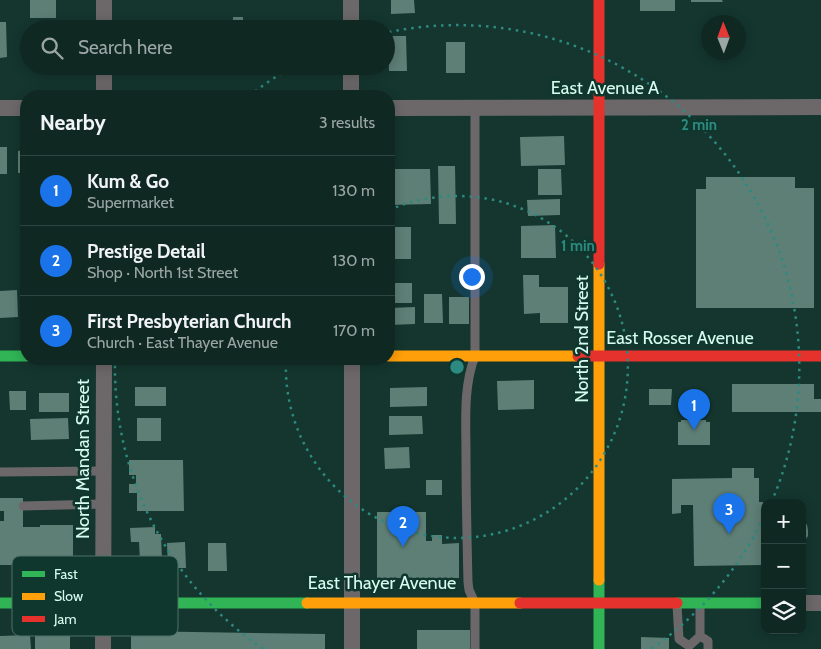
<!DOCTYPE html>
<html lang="en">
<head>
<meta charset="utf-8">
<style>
  body { margin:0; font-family:Cabin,sans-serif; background:#18302a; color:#f1f3f6 }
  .controls { position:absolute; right:15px; bottom:15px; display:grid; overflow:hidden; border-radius:10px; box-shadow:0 2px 12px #0003 }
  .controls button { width:45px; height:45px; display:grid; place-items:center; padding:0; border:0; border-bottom:1px solid #2f4440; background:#0f2822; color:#f1f3f6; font:25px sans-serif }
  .compass { position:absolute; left:701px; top:15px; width:45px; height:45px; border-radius:50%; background:#0f2822; box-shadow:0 2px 12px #0003; rotate:359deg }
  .you { position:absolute; left:471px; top:276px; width:18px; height:18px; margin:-12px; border:4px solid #fff; border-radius:50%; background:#1a73e8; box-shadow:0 0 0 8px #1a73e833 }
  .badge { display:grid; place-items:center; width:32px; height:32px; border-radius:50%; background:#1a73e8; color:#fff; font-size:16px; font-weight:700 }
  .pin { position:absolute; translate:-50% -41px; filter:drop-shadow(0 1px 2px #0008) }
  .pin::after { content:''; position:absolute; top:26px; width:18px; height:15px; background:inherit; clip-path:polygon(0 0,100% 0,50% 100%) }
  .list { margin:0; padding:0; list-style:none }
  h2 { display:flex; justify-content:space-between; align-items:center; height:65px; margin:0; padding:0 20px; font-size:21px }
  h2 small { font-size:16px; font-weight:400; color:#9ba6a5 }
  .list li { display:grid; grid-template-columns:32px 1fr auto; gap:15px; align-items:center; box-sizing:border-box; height:70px; padding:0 20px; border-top:1px solid #2f4440 }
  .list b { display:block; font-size:19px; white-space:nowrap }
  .list p { margin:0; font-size:16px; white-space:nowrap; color:#9ba6a5 }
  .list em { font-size:16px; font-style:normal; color:#9ba6a5 }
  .icon { flex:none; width:28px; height:28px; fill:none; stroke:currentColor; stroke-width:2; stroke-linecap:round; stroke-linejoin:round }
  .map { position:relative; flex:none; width:821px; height:649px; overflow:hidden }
  .search { position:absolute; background:#0f2822; box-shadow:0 2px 12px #0003; left:20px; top:20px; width:375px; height:55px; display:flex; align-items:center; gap:12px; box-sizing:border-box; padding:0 18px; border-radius:28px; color:#9ba6a5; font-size:19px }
  .panel { position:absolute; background:#0f2822; box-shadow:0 2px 12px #0003; left:20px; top:90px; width:375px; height:275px; border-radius:20px }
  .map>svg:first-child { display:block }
</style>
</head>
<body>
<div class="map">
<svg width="821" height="649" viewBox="0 0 821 649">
  <rect width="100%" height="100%" fill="#14362e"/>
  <path fill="#5e7f76" d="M30,0H56V18H30Z
    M391,0H414L415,13L391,14Z
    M640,0H675V11H640Z
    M691,0H722L723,2H691Z
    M233,17H243V29H233Z
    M0,22H6L7,57L0,58Z
    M182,26V29H147V27Z
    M218,26V29H195V27Z
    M285,27H306V29H285Z
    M388,36H406L407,71H389Z
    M446,42H465V73H446Z
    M564,136L565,165L521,166L520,137Z
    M0,147H7V174H0Z
    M26,150V173H18V151Z
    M438,166H455L456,224H439Z
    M389,169H430L431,204L389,205Z
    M538,169H561L562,195H538Z
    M706,177H795V188H814V308H696V189H706Z
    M560,199V215L528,216L527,200Z
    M555,225L556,258H521V226Z
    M389,227H411V259H389Z
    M523,275H539V287H568V323H540V313L524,314Z
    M389,283H412V303H389Z
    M17,290L18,317L0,318V291Z
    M424,294H442L443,323H424Z
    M449,297H469V324H449Z
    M415,307V324L389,325V308Z
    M534,380V409L498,410L497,381Z
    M732,384H814V399H821V412H732Z
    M135,387H166V406H135Z
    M427,387V406L390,407V388Z
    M649,389H672L671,405H649Z
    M9,391H26V410H10Z
    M39,393H69V412H39Z
    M389,416H422L423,434L389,435Z
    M68,418L69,439L31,440L30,419Z
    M137,418H161V441H137Z
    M681,420H706V422H710V445H678V422H681Z
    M409,447L410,468L385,469L384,448Z
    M129,460H183L184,511H137V493H129V484H136V475H129Z
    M732,468H754V478H759V502H763V509H765V553L762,554L763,565L694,566L693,505H681V513L672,514V479L732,478Z
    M426,480H442V495H426Z
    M0,498H23V527H40V525H73V565H0V521H4V511H0Z
    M377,512H426V541H432V535H442V544L459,543V578H377Z
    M802,519L807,525L808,530V536L802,544Z
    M155,527V534H161L162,560L140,561L139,542H131L130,528Z
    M185,542L186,568H168L167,543Z
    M208,543H226L227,571H208Z
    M417,630H470V649H417Z
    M131,631L325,634V649H131Z
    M35,633H70V649H35Z
    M30,635L31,649H0V636Z
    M641,637L669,638V649H641Z"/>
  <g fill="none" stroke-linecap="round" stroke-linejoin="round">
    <path stroke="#6c686a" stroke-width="9" d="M475,108V356C463,387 466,422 466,455C466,497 467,540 468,582L469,590L475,603V649
      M0,472L103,471
      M23,506L103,504
      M677,605L679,639L689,646
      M700,636L708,641V649
      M689,646L700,636V604"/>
    <path stroke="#6c686a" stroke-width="16" d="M104,0V29
      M351,0V29
      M351,66V96
      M104,96V66
      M0,108H26
      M389,108L821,107
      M352,359V649
      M802,603H821
      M103,649L104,359"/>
    <path stroke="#30b455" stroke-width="11" d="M0,356H26
      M599,580V649
      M0,603H307
      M677,603H765"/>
    <path stroke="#ff9f0a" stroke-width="11" d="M599,264V580
      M389,356H578
      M307,603H520"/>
    <path stroke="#e5322d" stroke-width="11" d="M599,0V264
      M578,356H821
      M520,603H677"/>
  </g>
  <g fill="none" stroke="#2d8a81" stroke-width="2.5" stroke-dasharray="2.5 5">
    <path d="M389 210A171 171 0 1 1 286 360"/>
    <path d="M764 517A342 342 0 0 1 651 649M263 649A342 342 0 0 1 115 361M249 96A342 342 0 0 1 294 66M389 32A342 342 0 0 1 772 501"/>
  </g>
  <g text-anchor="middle" stroke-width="5" stroke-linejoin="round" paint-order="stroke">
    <g font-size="18" fill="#d8fbef" stroke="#10372d">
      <text x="605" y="94">East Avenue A</text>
      <text x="680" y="344">East Rosser Avenue</text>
      <text transform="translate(582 339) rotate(-90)" y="6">North 2nd Street</text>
      <text transform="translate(83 459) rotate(-90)" y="6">North Mandan Street</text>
      <text x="382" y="589">East Thayer Avenue</text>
    </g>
  </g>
  <rect x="12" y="556" width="166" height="80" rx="8" fill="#10372d" stroke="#4c7267" stroke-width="1"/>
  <rect x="22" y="571" width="23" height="6" fill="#30b455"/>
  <rect x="22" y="593" width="23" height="7" fill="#ff9f0a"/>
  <rect x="22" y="616" width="23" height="6" fill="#e5322d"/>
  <g font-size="14" fill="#d8fbef">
    <text x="54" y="579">Fast</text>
    <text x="54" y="601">Slow</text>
    <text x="54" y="624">Jam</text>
  </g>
  <circle cx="457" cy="367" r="8" fill="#2d8a81" stroke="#10372d" stroke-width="2.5"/>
  <g font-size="15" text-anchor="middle" font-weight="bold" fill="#2d8a81" stroke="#10372d" stroke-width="5" stroke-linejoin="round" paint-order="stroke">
    <text x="699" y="130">2 min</text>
    <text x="578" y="251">1 min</text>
  </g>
</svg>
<div class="controls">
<button>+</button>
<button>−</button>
<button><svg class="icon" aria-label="layers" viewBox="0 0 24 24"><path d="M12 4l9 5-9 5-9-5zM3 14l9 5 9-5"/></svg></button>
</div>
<svg class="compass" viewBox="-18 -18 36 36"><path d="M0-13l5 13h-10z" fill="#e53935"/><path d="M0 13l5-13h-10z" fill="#9ba6a5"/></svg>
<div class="you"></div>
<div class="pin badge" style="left:694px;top:430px">1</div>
<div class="pin badge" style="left:403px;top:547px">2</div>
<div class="pin badge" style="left:729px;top:534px">3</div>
<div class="search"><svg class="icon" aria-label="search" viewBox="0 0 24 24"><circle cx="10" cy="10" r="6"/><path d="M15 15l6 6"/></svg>Search here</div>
<section class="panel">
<h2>Nearby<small>3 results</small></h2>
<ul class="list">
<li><span class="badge">1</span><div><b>Kum &amp; Go</b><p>Supermarket</p></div><em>130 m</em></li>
<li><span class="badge">2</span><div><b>Prestige Detail</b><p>Shop · North 1st Street</p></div><em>130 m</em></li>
<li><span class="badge">3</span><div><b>First Presbyterian Church</b><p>Church · East Thayer Avenue</p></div><em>170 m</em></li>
</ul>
</section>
</div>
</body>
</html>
